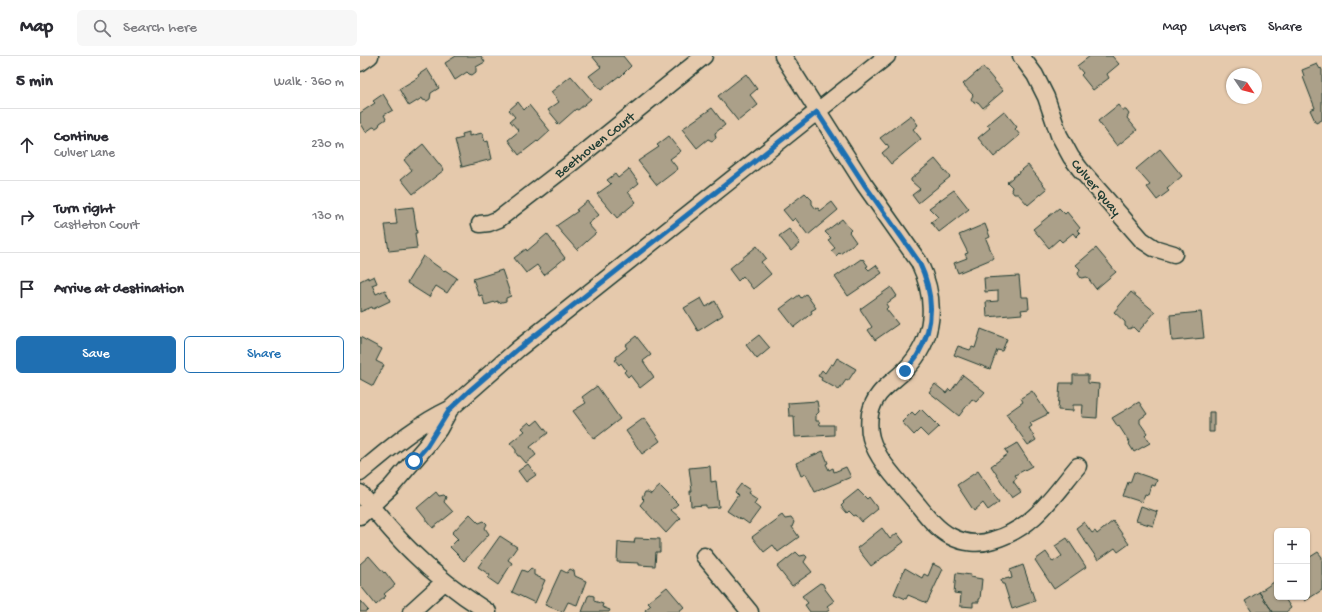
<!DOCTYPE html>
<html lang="en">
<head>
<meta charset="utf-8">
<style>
  body { margin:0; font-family:"Gochi Hand",sans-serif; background:#f7f7f7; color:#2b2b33 }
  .controls { position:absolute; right:12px; bottom:12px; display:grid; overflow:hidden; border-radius:6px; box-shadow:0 1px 3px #0004 }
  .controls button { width:36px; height:36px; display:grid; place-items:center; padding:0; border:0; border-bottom:1px solid #e1e1e2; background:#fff; color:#2b2b33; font:20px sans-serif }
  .compass { position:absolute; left:866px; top:12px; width:36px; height:36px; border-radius:50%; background:#fff; box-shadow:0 1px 3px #0004; rotate:125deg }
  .stop { position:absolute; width:12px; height:12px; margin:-9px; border:3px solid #1f6fb2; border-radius:50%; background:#fff }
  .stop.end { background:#1f6fb2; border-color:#fff; box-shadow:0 1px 4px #0008 }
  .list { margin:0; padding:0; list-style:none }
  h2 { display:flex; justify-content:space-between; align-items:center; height:52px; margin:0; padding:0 16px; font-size:17px }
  h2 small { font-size:13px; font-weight:400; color:#7c7c81 }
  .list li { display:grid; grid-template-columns:26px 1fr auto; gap:12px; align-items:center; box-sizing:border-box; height:72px; padding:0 16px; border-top:1px solid #e1e1e2 }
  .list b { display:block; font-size:15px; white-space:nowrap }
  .list p { margin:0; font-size:13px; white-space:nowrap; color:#7c7c81 }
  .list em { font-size:13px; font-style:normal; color:#7c7c81 }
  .actions { display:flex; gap:8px; padding:12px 16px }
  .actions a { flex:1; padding:9px 0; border:1px solid #1f6fb2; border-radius:6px; text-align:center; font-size:14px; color:#1f6fb2 }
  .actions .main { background:#1f6fb2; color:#fff }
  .icon { flex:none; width:22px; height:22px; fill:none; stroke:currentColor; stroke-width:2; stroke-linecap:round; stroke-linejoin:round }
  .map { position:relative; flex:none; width:962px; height:556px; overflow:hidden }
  header { display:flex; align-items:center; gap:24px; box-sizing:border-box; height:56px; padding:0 20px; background:#fff; border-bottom:1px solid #e1e1e2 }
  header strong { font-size:19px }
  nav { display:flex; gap:22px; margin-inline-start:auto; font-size:14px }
  .search { width:280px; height:36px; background:#f7f7f7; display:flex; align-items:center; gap:10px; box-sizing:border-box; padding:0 14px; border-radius:6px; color:#7c7c81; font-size:15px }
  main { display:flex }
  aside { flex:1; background:#fff }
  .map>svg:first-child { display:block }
</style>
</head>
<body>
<header>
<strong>Map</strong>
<div class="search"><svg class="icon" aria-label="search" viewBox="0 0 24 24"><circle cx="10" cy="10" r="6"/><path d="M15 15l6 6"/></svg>Search here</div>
<nav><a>Map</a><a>Layers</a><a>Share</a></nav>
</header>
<main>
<aside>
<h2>5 min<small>Walk · 360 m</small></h2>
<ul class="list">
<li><svg class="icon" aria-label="ahead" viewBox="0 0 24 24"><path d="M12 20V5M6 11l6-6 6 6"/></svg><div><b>Continue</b><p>Culver Lane</p></div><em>230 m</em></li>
<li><svg class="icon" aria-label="right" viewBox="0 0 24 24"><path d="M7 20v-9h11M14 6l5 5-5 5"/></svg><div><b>Turn right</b><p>Castleton Court</p></div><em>130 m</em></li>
<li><svg class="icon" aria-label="arrive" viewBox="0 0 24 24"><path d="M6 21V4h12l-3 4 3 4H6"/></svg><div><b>Arrive at destination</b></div></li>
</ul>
<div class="actions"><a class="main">Save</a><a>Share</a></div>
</aside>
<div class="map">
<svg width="962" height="556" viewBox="0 0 962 556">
  <rect width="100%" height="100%" fill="#e5c9ac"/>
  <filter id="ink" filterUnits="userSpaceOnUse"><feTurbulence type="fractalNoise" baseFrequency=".025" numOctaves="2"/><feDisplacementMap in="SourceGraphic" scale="8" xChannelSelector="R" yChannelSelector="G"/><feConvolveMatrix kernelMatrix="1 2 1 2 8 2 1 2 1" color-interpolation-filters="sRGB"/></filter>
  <g filter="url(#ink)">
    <path fill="#aba089" stroke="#1f3d34" d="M96,0H121L125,6L116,11V16L112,19L109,18L107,16L95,24L85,7Z
      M232,0H263L271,10L260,21L259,20L241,34L229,20L241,11Z
      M730,0H752L759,8L747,18L749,22L733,34L721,19L723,17L717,10Z
      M957,8L960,13L961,12L962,14V64L956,67L950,54L955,52L943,21L944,20L942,14Z
      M623,11L643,35L623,52L618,46L614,47L611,43L613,39L603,28Z
      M67,13L79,32L71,37L70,43L67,45L63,44L62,42L49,50L39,33L59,21L58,19Z
      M386,18L397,33L390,39L398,49L378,65L358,40Z
      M211,20L231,43L218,54L216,53L198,69L196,67L198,66L188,54L199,46L191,36Z
      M23,38L33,54L24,59L26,63L20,67L19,70L16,72L13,71L6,76L0,66V57L15,47L13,45Z
      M158,46L164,54L169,49L190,75L178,86L177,85L159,99L148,84L159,75L150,65L155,61L149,54Z
      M758,49L762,54H766L769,58L767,62L777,74L757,90L738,65Z
      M352,52L365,69L355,77L356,82L352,85L348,83L337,92L322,73Z
      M644,55L657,71L655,73L660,79L634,101L618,82L630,72L627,69Z
      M551,59L558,69L553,73L561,83L531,108L522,97L529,91L527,88L526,89L520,82Z
      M109,76V80L122,77L125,86L128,85L132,103L102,111L95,84L103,82L102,78Z
      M309,80L321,95L310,103L318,113L297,129L278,105L299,91L297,89Z
      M63,88L84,114L53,138L41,123L52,114L44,104Z
      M800,93L822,120L807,133L809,135L797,144L787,131L790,129L776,113Z
      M575,103L590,121L558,147L552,139L560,133L551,125V123Z
      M668,109L687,133L668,149L658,138H654L651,134L652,131L647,126Z
      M269,113L279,127L268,136L276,146L257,162L237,138L251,128L247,124L255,118L258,122Z
      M594,134L609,153L579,176L571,166L578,161L569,152Z
      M445,137L452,144V148L456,153L458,152L460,155L472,146L478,154L448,179L435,162L432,165L423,154Z
      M227,145L239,159L228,168L236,177L217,194L196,170L218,155L216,154Z
      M53,151L57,177H55L57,192L29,195L25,169L37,168L35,153Z
      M699,152L705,158L707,156L720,172L717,174L720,177L716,181L713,177L702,186L699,183L689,192L673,173Z
      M482,163L491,174L489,176L496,186L480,198L479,197L476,200L471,195L475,192L468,184L471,182L465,176Z
      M625,168L630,181L626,183L634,202L598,217L594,207L607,202L605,198L608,197L599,179Z
      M429,173L440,187L431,195L419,180Z
      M187,178L205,202L184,219L177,209L166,217L154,202L166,193L167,195Z
      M397,190L406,202L401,206L411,218L393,233L383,220L378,225L369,213Z
      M736,192L756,216L736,233L727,221L721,222L718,218L720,213L716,209Z
      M63,200L84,215L85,214L97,222L87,237L76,230L69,241L47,227Z
      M501,203L502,204L503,203L508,210L506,211L509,214L516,209L522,217L488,240L475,221Z
      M142,214L151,240L146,242V245L138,247V245L125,249L122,239L119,240L113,223Z
      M14,220L17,227L12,229L16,238L25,234L30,245L13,253L12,251L0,256V225L8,221V223Z
      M659,220L661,241H668L669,253L661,254L662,258L627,261L626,246L638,245V235L625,236L624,222Z
      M531,231L537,240L526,248L528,251L526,253L538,268L515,284L508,274L512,271L500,253Z
      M771,236L795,256L778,276L773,271L769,273L765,270V266L754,256Z
      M446,238L456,252L451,255L452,257L434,271L420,253L439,239L441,242Z
      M341,242L346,251L355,245L363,259L338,275L324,252Z
      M841,256L844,282L812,285L810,259Z
      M621,273L647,283L642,295L637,294L630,313L594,299L598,290L610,294L612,291L615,292Z
      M399,279L410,292L397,303L386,289Z
      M276,280L291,299L283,305L294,321L280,332L270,319L268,321L264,316L266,314L261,307L259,309L255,304L257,303L256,301L267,292L265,289Z
      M0,281L22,293L16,305L24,309L13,330L0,323Z
      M477,302L496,313L488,325L486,324L479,334L461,324L462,322L458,320L462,314L465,317L471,308L473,309Z
      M603,319L625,336L616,346L612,343L599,360L569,336L575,328L586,337L589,333L591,335Z
      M713,319H728V327L739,328L737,362L722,361L723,349H713V355L698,354L700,327H713Z
      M237,330L260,363L234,383L213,355L226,347L222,341Z
      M672,335L688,358L670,367L672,370L669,372L676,384L668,389L646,358L663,346L661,342Z
      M457,345L459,356L456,359V365H459L460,369H474V379L435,381L434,360H429L428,347Z
      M779,346L787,358L780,363V367L787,377L785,379L790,387L774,396L769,388L770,387L759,370L758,371L752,362Z
      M561,353L579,371L568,381L560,373L554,379L542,366L552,356L555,359Z
      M849,356H854V376H849Z
      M284,362L300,385L282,398L266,375Z
      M178,364L188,377L170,391L176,399L166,407L160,400H158L156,397V394L150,387L165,375L162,372L169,366L172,369Z
      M657,387L672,410L655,419L657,422L653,425L661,436L652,442L631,410L648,398L645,394Z
      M463,395L468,407L466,408L469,414L473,412L474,416L486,411L491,421L455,436L446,418L441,420L436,407Z
      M168,408L176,419L166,426L158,415Z
      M350,410L351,426L356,425L359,451L346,452V449L331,450L330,435H332L329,412Z
      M618,415L639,446L628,454L623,447L614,455L597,429Z
      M774,416L797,424L795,430L791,429L788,439L785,438L782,446L763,440L768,426L770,427Z
      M381,428L390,434L388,437L397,443L394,448L400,453L389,468L382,463L381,464L367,455L378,439L375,436Z
      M300,430L318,448L311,454L320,462L306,477L280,449L284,444L282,442L285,436H288L291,438Z
      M498,434L507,443L509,441L518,453L502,466L496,459L494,460L489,455L487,457L481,450L484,447L483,446Z
      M76,436L79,440L84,439L86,441L84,446L93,456L73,472L57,452Z
      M781,450L798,456L793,470L776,465Z
      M110,458L119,467L124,465L127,468L125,472L129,478L104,505L90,491L98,483L92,477Z
      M422,459L425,463L431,462L434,466L432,471L439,481L418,496L413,489L404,496L392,481Z
      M753,465L769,488L758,496L755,492L738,504L716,472L724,466L732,477L735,475L737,478Z
      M522,472L530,483L537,477L544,486L511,510L497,492Z
      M140,480L157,491L148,504L152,507L138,529L128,522L130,519L118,511Z
      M275,482L300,483V496H296L295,510L279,509V507L257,506L258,486L274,487Z
      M707,482L726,511L694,533L675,504L686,496L693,506L702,500L695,490Z
      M436,496L440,500L445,499L447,501L444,506L452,516L432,530L417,511Z
      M958,496L962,501V534L945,545L943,541H947V503Z
      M9,500L24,517L25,516L35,529L24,538L26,540L16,549L0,529V508Z
      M573,508L583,513L567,547L548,539L546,543L534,538L545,512L562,522L564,518L568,520Z
      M663,509L675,545L652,553L644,528H642L641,524L649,522V523L652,522L650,514Z
      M171,512L174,514V519L185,524L175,547L152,536L162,514L167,516Z
      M210,513L214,515L215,520L226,525L217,549L208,546L203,556L185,549L201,514L207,517Z
      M596,517L611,519L610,521L622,523L620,543H619V546H613V551L600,550L601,538L594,537Z
      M914,526L917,531V541H924L931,552L926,556H913L899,536Z
      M460,527L463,528L465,533L474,545L467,550L470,554L466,556H450L445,549L448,547L442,540Z
      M307,531L324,551L318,556H286L285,554L291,549L288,546Z
      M899,536L913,556H892L885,545Z
      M230,539L234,540V545L243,548L242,551L250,554L249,556H222L228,540Z
      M0,545L8,554L6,556H0Z"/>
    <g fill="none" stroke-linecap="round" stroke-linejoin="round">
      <g stroke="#1f3d34" stroke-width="19">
        <path id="minor" d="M423,0L504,128L559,206C577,244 576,283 545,314C530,329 515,335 510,358C509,366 509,375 511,382C517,404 539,426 554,444C564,456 575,472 590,480C603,487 619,489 633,484C674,472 692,441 718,410
          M661,0L675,19L686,41L699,79L711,101L720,113L782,184L794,192L814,198
          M0,7L10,0
          M120,168L129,167L139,163L209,109L344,0
          M0,417C29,393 56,369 90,353
          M0,437C17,458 34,479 53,497C76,520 101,539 128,556
          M0,460L31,431L67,389L79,373L90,353L158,293L527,0
          M344,500L390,556
          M51,556L84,526"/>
      </g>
      <use href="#minor" stroke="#e5c9ac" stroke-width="16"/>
    </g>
  </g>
  <g fill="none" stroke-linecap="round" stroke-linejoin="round" filter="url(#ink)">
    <path stroke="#1f6fb2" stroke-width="5" d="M54,405L67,390L90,353L108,336L158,293L457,56L504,128L559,206C573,235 576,268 558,298C555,304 549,309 545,315"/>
  </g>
  <g text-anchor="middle" stroke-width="4" stroke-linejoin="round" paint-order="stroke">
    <g font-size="14" fill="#1f3d34" stroke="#e5c9ac">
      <text transform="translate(234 88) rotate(-38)" y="5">Beethoven Court</text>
      <text transform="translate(737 131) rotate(50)" y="5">Culver Quay</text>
    </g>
  </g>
</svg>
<div class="controls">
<button>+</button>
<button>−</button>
</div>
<svg class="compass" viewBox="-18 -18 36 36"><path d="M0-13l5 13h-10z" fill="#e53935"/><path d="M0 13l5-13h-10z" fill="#7c7c81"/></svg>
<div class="stop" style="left:54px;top:405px"></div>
<div class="stop end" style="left:545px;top:315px"></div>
</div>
</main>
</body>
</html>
